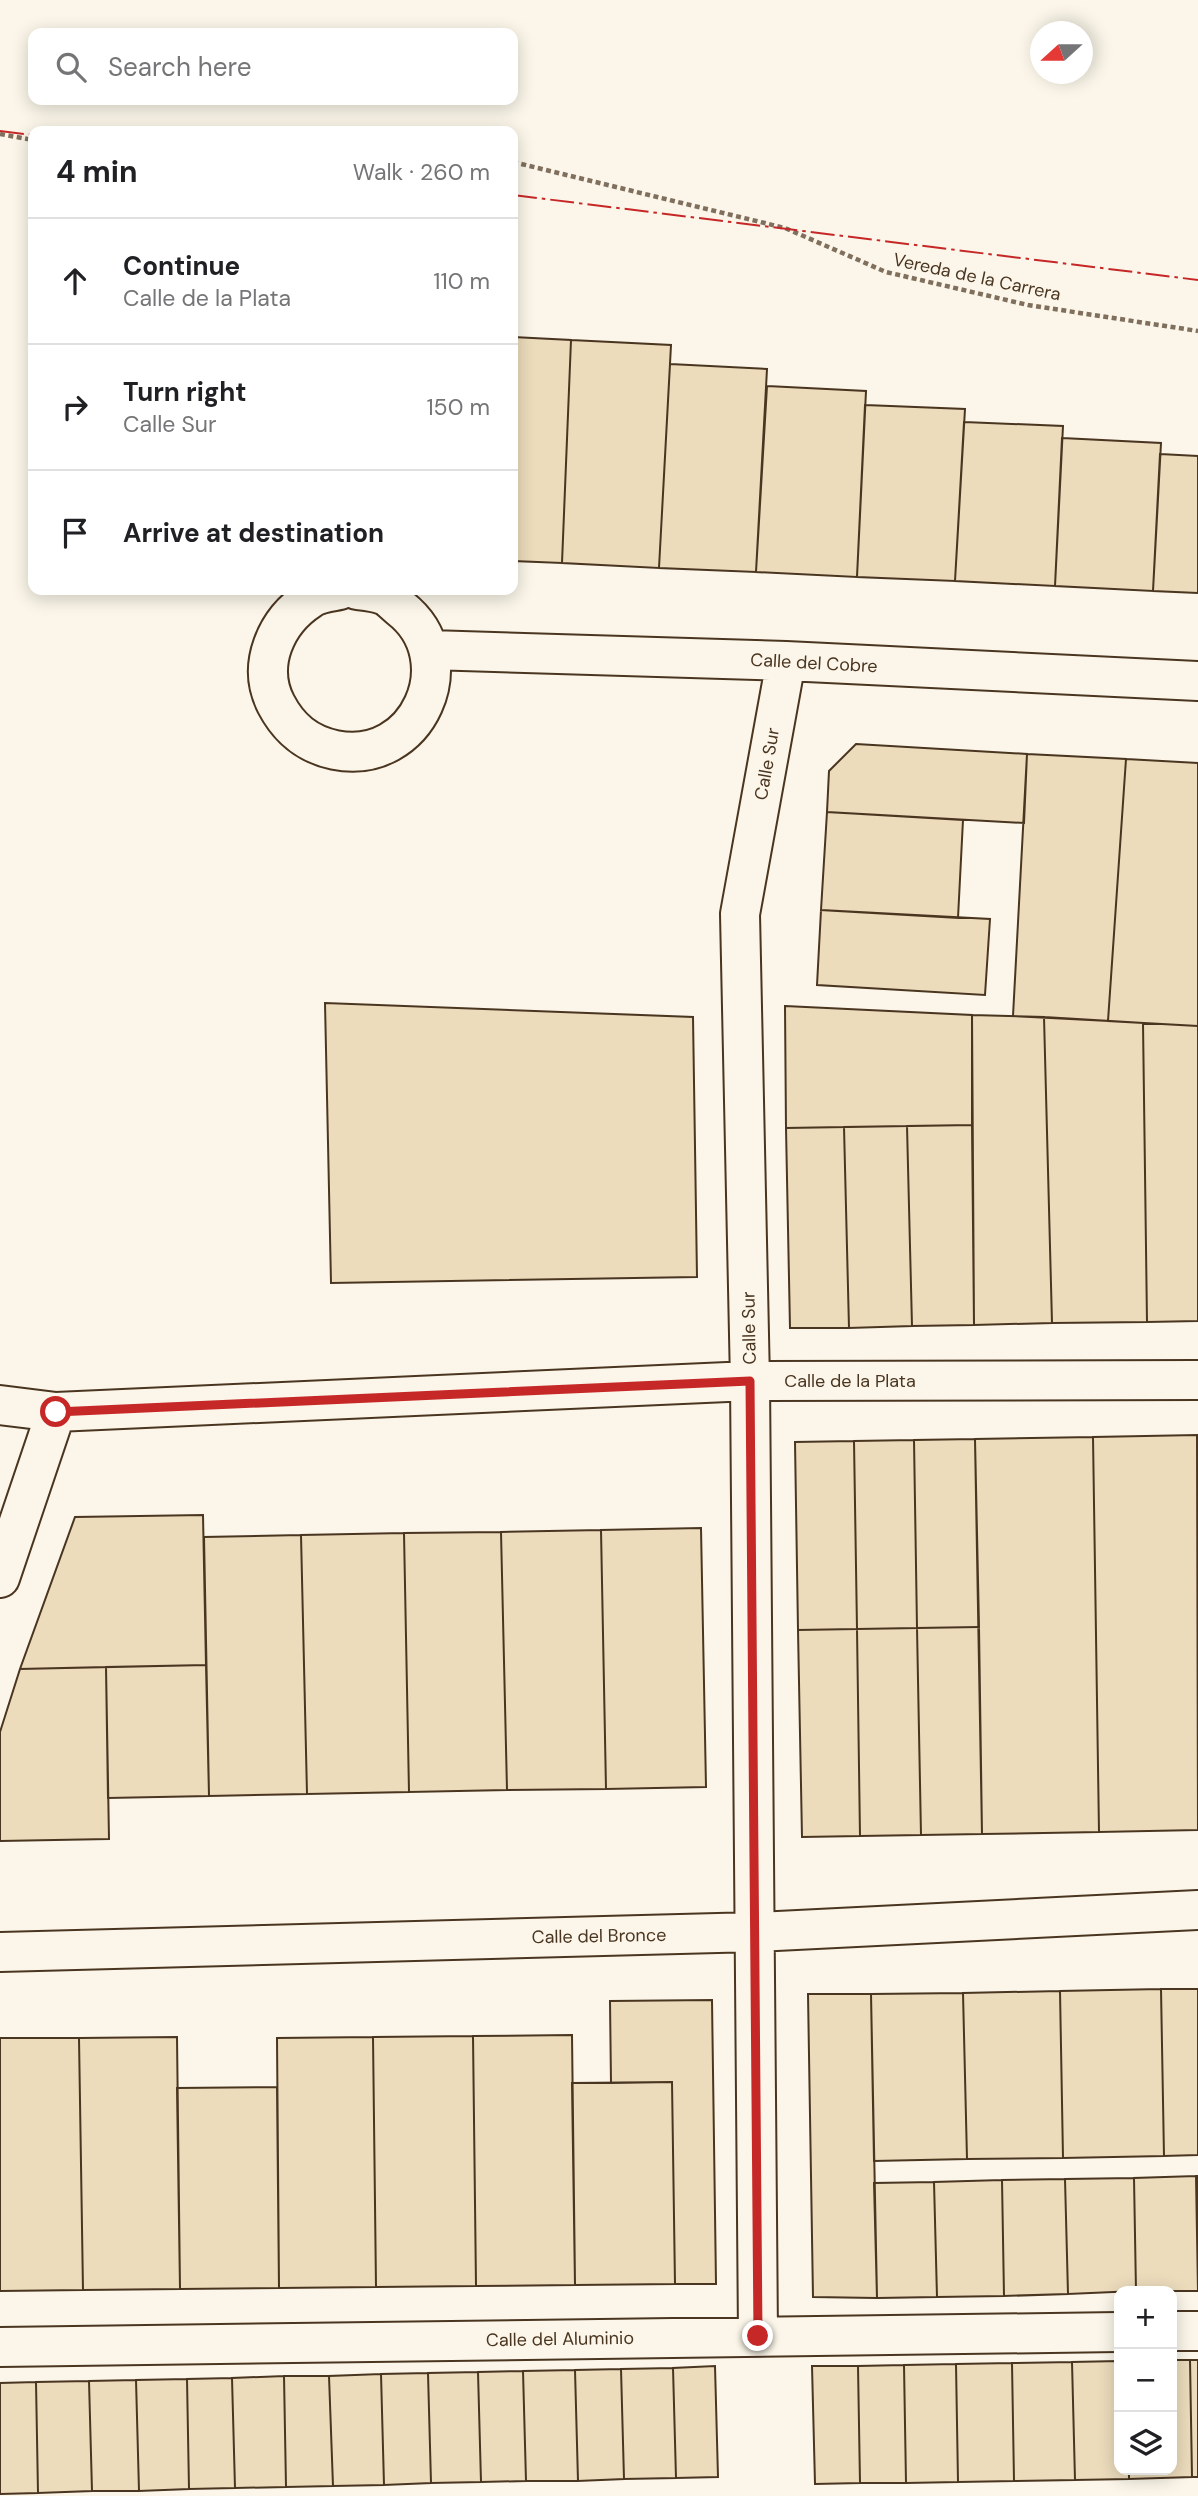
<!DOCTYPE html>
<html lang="en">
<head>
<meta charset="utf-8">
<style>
  body { margin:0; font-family:"DM Sans",sans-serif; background:#f2f2f2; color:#202124 }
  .controls { position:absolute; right:21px; bottom:21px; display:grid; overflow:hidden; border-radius:14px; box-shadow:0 4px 18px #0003 }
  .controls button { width:63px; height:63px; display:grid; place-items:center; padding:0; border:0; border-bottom:2px solid #e0e0e0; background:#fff; color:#202124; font:35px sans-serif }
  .compass { position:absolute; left:1030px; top:21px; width:63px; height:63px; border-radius:50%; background:#fff; box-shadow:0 4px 18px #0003; rotate:249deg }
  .stop { position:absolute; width:21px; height:21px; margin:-16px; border:5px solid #c62828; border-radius:50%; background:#fff }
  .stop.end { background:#c62828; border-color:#fff; box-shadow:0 2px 7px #0008 }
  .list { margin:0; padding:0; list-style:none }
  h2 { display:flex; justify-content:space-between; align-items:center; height:91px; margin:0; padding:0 28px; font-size:30px }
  h2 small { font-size:23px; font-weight:400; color:#757577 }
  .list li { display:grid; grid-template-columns:46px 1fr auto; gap:21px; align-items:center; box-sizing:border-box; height:126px; padding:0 28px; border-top:2px solid #e0e0e0 }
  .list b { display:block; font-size:26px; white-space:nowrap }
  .list p { margin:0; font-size:23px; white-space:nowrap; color:#757577 }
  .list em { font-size:23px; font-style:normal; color:#757577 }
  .icon { flex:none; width:38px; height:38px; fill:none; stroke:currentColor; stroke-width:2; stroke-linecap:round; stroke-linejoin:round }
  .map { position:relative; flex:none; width:1198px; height:2496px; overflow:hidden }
  .search { position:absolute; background:#fff; box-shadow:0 4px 18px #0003; left:28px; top:28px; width:490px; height:77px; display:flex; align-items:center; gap:18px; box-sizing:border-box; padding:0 24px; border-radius:14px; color:#757577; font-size:26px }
  .panel { position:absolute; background:#fff; box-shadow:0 4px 18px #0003; left:28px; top:126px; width:490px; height:469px; border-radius:14px }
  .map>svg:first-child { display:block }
</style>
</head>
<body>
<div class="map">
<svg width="1198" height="2496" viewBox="0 0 1198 2496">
  <rect width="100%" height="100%" fill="#fbf6e9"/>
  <path fill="#ecdcbc" stroke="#4a3520" stroke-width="2" d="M513,337L571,340L562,563L513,561Z
    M571,340L671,345L659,568L562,563Z
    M670,364L767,369L756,572L659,568Z
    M767,386L866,391L857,577L756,572Z
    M865,405L965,409L955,581L857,577Z
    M964,422L1063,426L1055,586L955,581Z
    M1062,438L1161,443L1153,591L1055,586Z
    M1160,454L1198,456V593L1153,591Z
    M856,744L1027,754L1024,823L827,812L829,771Z
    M1027,754L1126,759L1108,1021L1013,1016Z
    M1126,759L1198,763V1026L1108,1021Z
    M827,812L963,820L958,918L821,910Z
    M821,910L990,919L985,995L817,985Z
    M325,1003L693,1017L697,1277L331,1283Z
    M785,1006L972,1015V1125L786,1128Z
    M972,1015L1044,1017L1052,1323L974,1325Z
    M1044,1017L1143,1023L1147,1322L1052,1323Z
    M1143,1023L1198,1026V1321L1147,1322Z
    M972,1125L974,1325L912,1326L907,1126Z
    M907,1126L912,1326L849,1328L844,1127Z
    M844,1127L849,1328H790L786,1128Z
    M1197,1435L1198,1830L1099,1832L1093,1437Z
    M1093,1437L1099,1832L982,1834L975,1439Z
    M975,1439L979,1627L917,1628L914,1440Z
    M914,1440L917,1628L857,1629L854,1441Z
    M854,1441L857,1629L798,1630L795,1442Z
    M203,1515L206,1665L20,1669L75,1517Z
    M701,1528L706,1787L606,1789L601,1530Z
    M601,1530L606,1789L507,1790L501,1532Z
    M501,1532L507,1790L409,1792L404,1533Z
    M404,1533L409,1792L307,1794L301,1535Z
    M301,1535L307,1794L209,1796L204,1537Z
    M979,1627L982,1834L921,1835L917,1628Z
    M917,1628L921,1835L860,1836L857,1629Z
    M857,1629L860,1836L802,1837L798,1630Z
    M206,1665L209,1796L108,1798L106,1667Z
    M106,1667L109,1839L0,1841V1732L20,1669Z
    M1161,1989H1198V2155L1164,2156Z
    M1161,1989L1164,2156L1063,2158L1060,1991Z
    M1060,1991L1063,2158L967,2159L963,1993Z
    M963,1993L967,2159L874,2161L871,1994Z
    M808,1994H871L877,2298L813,2297Z
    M712,2000L716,2284H675L672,2082L611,2083L610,2001Z
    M572,2035L575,2285L476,2286L473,2036Z
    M473,2036L476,2286L376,2287L373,2037Z
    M177,2037L180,2289L83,2290L79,2038Z
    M373,2037L376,2287L279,2288L277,2038Z
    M0,2038H79L83,2290L0,2291Z
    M672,2082L675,2284L575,2285L572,2083Z
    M277,2087L279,2288L180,2289L177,2088Z
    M1196,2176L1198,2291H1136L1134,2178Z
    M1196,2176H1198V2246Z
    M1134,2178L1136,2291L1068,2294L1065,2179Z
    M1065,2179L1068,2294L1004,2296L1002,2180Z
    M1002,2180L1004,2296L937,2297L934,2182Z
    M934,2182L937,2297L877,2298L874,2183Z
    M1172,2360H1190L1192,2477L1129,2479V2470H1172Z
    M1190,2360H1198V2477H1192Z
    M1119,2361V2470H1129V2479L1075,2480L1072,2362Z
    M1072,2362L1075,2480L1014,2481L1012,2363Z
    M1012,2363L1014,2481L958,2482L956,2364Z
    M956,2364L958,2482L906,2483L904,2365Z
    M904,2365L906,2483H860L858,2366Z
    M715,2366L718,2477L676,2478L673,2368Z
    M812,2366H858L860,2483L815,2484Z
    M673,2368L676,2478L624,2479L621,2369Z
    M621,2369L624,2479L578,2481L575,2370Z
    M575,2370L578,2481H526L523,2371Z
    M523,2371L526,2481L481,2482L478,2372Z
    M478,2372L481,2482L431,2483L428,2373Z
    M428,2373L431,2483L384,2485L381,2374Z
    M381,2374L384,2485L333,2486L329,2376Z
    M284,2376L286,2487L235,2488L232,2378Z
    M284,2376H329L333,2486L286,2487Z
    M232,2378L235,2488L189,2489L187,2379Z
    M187,2379L189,2489L139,2491L136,2380Z
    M136,2380L139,2491H92L89,2381Z
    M89,2381L92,2491L38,2493L36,2382Z
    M36,2382L38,2493L0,2494V2383Z"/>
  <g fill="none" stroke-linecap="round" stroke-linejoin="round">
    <g stroke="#4a3520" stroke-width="42">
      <path id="minor" d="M340,590C331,592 318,593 310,599C276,621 256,665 276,704C289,729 307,744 335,750C418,767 466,659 400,608C395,604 389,597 383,595C376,592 365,591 357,590
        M430,650L786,661L1198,681
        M0,1405L56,1412L750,1381L1198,1380
        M0,1578L56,1412
        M0,1952L756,1932L1198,1910
        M1172,2331H1198
        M758,2336L750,1381L740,914L786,661
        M0,2347L1119,2332"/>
    </g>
    <path stroke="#7f6f5c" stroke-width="4.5" stroke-dasharray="5 3.5" stroke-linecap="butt" d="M0,134L33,140
      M513,162L785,228L886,272L1028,305L1198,331"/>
    <use href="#minor" stroke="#fbf6e9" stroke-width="38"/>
    <path stroke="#c62828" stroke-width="2" stroke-dasharray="24 5 3.5 5" stroke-linecap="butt" d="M0,131L33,135
      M513,195L1198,280"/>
  </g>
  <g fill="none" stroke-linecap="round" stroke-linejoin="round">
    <path stroke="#c62828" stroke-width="9" d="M56,1412L750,1381L758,2336"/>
  </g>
  <g text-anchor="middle" stroke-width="5" stroke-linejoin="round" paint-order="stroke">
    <g font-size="18" fill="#4a3520" stroke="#fbf6e9">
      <text transform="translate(977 277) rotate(12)" y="6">Vereda de la Carrera</text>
      <text transform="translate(814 663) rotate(3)" y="6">Calle del Cobre</text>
      <text transform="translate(767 764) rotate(-80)" y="6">Calle Sur</text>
      <text transform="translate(749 1328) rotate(-91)" y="6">Calle Sur</text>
      <text x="850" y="1387">Calle de la Plata</text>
      <text transform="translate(599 1936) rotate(-1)" y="6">Calle del Bronce</text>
      <text transform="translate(560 2339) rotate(-1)" y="6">Calle del Aluminio</text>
    </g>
  </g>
</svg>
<div class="controls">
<button>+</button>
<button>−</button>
<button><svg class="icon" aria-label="layers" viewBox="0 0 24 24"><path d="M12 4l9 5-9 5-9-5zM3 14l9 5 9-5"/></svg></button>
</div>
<svg class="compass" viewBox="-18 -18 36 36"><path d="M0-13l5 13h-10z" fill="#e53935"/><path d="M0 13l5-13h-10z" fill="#757577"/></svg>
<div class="stop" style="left:56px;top:1412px"></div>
<div class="stop end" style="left:758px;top:2336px"></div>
<div class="search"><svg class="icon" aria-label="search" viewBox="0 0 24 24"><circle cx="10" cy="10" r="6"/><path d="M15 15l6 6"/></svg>Search here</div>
<section class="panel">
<h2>4 min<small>Walk · 260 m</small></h2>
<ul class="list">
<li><svg class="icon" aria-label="ahead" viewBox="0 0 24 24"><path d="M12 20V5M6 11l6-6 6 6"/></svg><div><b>Continue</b><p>Calle de la Plata</p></div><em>110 m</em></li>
<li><svg class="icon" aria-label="right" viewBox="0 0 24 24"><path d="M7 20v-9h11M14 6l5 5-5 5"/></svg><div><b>Turn right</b><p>Calle Sur</p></div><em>150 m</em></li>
<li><svg class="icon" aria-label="arrive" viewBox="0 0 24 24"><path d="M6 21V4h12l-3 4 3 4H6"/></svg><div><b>Arrive at destination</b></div></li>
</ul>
</section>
</div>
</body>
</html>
